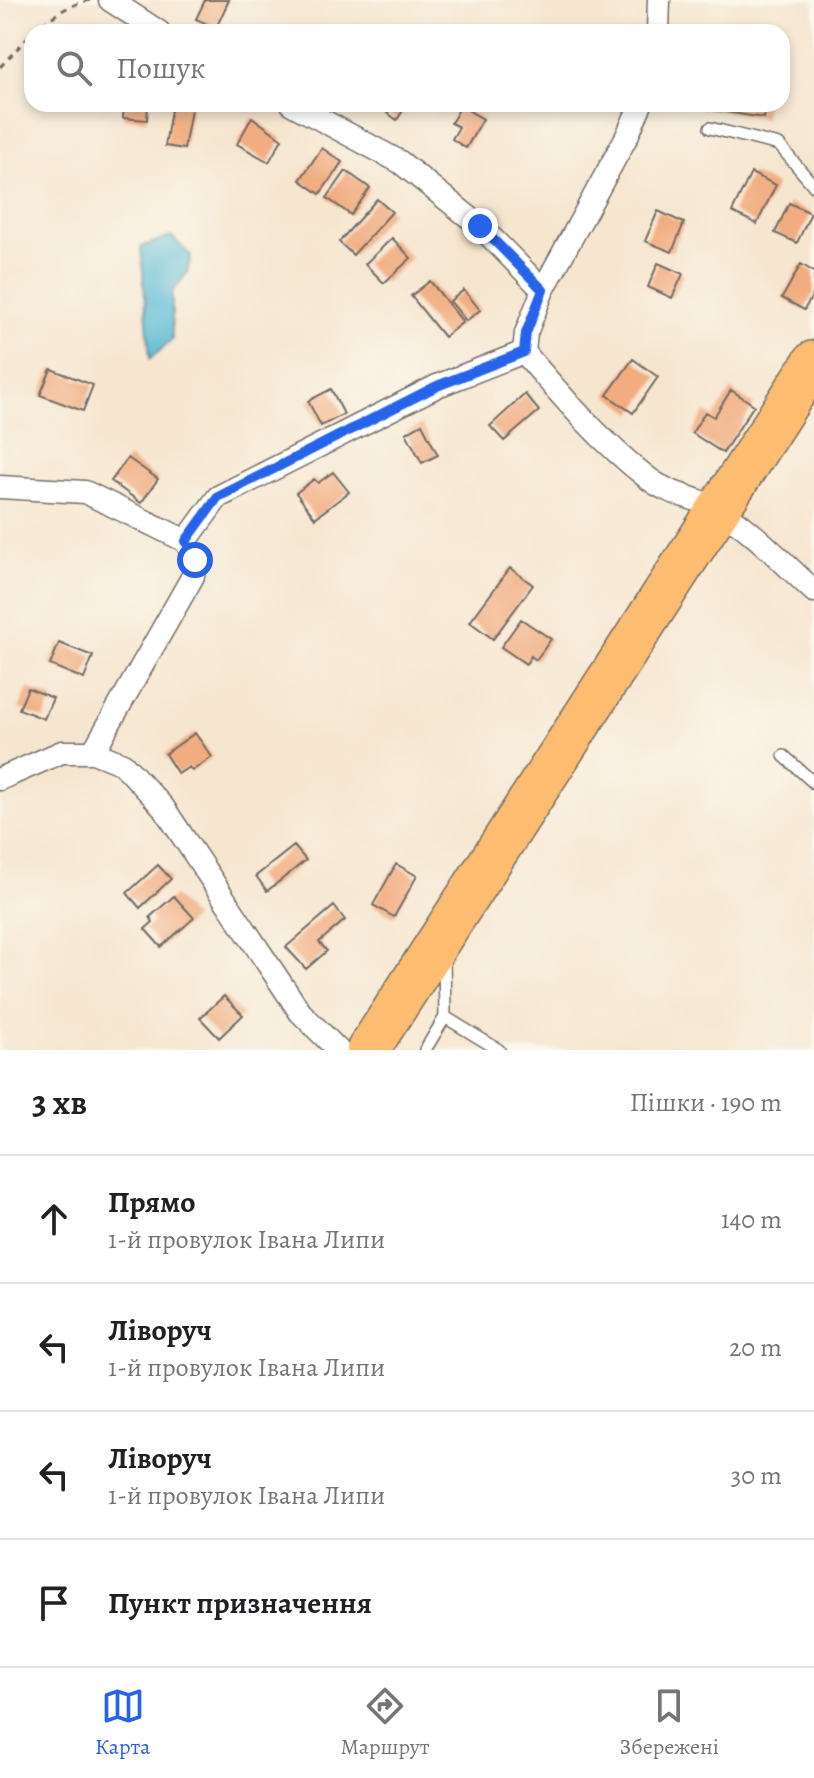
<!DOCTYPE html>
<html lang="uk">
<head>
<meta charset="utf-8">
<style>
  body { margin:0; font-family:Alegreya,serif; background:#f6f6f6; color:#202124 }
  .stop { position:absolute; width:24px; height:24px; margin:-18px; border:6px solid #2563eb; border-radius:50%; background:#fff }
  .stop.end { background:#2563eb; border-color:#fff; box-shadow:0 2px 8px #0008 }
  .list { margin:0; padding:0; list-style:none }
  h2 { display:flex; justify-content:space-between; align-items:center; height:104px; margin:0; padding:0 32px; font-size:34px }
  h2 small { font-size:26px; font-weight:400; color:#757577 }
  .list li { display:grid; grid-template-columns:52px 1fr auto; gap:24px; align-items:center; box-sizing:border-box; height:128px; padding:0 32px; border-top:2px solid #e0e0e0 }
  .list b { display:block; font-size:30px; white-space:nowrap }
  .list p { margin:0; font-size:26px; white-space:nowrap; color:#757577 }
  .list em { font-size:26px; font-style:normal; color:#757577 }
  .icon { flex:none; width:44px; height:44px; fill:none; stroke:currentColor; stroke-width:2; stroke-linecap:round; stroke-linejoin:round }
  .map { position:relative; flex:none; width:814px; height:1050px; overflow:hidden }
  .search { position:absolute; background:#fff; box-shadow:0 4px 12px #0003; left:24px; right:24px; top:24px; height:88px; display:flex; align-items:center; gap:20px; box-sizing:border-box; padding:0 28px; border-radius:24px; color:#757577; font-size:30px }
  .sheet { height:616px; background:#fff }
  nav { display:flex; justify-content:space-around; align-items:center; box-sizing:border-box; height:112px; border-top:2px solid #e0e0e0; background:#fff; font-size:22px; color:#757577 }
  nav a { display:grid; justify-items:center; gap:4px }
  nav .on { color:#2563eb }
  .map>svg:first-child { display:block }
</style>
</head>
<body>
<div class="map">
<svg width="814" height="1050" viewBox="0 0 814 1050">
  <rect width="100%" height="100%" fill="#fbf7ec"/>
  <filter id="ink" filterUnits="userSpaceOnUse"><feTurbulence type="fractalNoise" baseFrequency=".0125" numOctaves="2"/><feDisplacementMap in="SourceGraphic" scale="16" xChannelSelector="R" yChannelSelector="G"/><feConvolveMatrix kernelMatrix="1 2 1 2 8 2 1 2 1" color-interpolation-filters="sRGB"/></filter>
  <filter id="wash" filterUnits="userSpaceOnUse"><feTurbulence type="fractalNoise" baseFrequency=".006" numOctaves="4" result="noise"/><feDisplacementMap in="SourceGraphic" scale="32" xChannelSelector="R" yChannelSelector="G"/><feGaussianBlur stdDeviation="1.8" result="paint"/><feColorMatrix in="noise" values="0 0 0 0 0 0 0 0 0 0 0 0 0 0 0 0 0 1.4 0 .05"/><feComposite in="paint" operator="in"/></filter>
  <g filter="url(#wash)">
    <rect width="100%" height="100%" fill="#f6e6d0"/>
    <path fill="#56bad4" stroke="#407280" stroke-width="2" d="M171,236L191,256L187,273L172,292V340L150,359L141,247Z"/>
    <g id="blocks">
      <path fill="#f1ac7f" d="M205,0H229L216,28L196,19Z
        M124,104H148L147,120L123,118Z
        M172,104H192L184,149L165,146Z
        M375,104H407L397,120Z
        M707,104H766L764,118L706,109Z
        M461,106L483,119L466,148L452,139L459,127L451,123Z
        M252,117L282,139L269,162L237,144Z
        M322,148L342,162L320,194L300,180Z
        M346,171L370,188L351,215L327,198Z
        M751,173L776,185L757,224L732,212Z
        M377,199L392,212L353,255L339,242Z
        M789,203L811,213L797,243L775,233Z
        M658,211L684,223L672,252L645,241Z
        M392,238L411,258L384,283L365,264Z
        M658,263L683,274L672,298L648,287Z
        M801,264L814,272V293L804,310L782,298Z
        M430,281L463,322L444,337L411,296Z
        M464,290L480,310L466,321L450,301Z
        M633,359L658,377L633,413L607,395Z
        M51,369L93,385L83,411L40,395Z
        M331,389L344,414L321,426L308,401Z
        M731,390L754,405L723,453L692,433L705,412L714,417Z
        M525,394L539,411L504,441L490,426Z
        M422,424L438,455L422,463L406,433Z
        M128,458L158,479L141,503L111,481Z
        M333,472L349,492L315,518L296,493L314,479L318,483Z
        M510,568L533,585L493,639L470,622Z
        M521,619L551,639L536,660L531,656L526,664L501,647Z
        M59,643L93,656L84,679L50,665Z
        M28,688L53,698L44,719L19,709Z
        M195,733L212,757L192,771L189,767L178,774L165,754Z
        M294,846L306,860L267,891L256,876Z
        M396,864L417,876L394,917L373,905Z
        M158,865L171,879L140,908L127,893Z
        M174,896L194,918L161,947L145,929L153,922L150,917Z
        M334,906L345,920L319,942L327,951L306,969L286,947Z
        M224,996L243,1015L219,1038L200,1018Z"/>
    </g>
  </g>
  <g filter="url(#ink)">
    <use href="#blocks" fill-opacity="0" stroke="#726c65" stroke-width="2"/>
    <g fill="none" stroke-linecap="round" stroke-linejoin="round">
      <g stroke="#726c65" stroke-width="14">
        <path id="lane" d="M710,128L779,145L814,186
          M784,756L814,783
          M445,1017L499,1050
          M425,1050L445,1017L444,956"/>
      </g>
      <g stroke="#726c65" stroke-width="25">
        <path id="street" d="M110,0L159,32
          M658,32L659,0
          M292,104L400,162L480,226L543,290L526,333L524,352C562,397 602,443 649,479C671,496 698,497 721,511C755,532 784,564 814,591
          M543,290L627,136L641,104
          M0,487L85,492L186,541
          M93,752L193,576L195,560L186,541L218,497L437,386L524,352
          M0,779L62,752H93L123,764L163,807L300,1012L338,1050"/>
      </g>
      <g stroke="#726c65" stroke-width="45">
        <path id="highway" d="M368,1050L814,362"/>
      </g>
      <path stroke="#726c65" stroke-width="3" stroke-dasharray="6 6" stroke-linecap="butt" d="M33,32C51,17 68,4 92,0
        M0,67L32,33"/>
      <use href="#lane" stroke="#fff" stroke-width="11"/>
      <use href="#street" stroke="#fff" stroke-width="22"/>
      <use href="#highway" stroke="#fdbc70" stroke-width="42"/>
    </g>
  </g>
  <g fill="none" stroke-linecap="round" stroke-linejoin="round" filter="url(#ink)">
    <path stroke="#2563eb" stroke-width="10" d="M195,560L186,541L218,497L437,386L524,352L526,333L543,290L480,226"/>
  </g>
</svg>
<div class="stop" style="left:195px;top:560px"></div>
<div class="stop end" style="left:480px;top:226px"></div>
<div class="search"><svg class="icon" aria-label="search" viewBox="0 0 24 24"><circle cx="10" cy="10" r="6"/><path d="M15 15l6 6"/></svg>Пошук</div>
</div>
<section class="sheet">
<h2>3 хв<small>Пішки · 190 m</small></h2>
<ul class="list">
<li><svg class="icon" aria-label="ahead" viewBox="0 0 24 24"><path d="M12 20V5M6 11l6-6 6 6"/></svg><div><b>Прямо</b><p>1-й провулок Івана Липи</p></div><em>140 m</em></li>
<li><svg class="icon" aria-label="left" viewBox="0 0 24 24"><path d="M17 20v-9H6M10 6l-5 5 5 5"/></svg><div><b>Ліворуч</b><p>1-й провулок Івана Липи</p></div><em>20 m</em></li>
<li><svg class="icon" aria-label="left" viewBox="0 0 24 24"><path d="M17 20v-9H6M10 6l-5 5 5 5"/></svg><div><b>Ліворуч</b><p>1-й провулок Івана Липи</p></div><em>30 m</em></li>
<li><svg class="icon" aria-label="arrive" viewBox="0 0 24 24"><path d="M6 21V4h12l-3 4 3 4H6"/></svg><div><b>Пункт призначення</b></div></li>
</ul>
</section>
<nav>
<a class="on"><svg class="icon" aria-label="map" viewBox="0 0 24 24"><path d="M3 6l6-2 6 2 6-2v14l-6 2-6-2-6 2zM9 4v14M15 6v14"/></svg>Карта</a>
<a><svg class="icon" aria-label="directions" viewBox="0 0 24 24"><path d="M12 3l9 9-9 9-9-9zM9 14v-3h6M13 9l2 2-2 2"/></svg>Маршрут</a>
<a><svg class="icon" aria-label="saved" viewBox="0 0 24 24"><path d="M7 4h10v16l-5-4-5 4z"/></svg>Збережені</a>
</nav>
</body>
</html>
